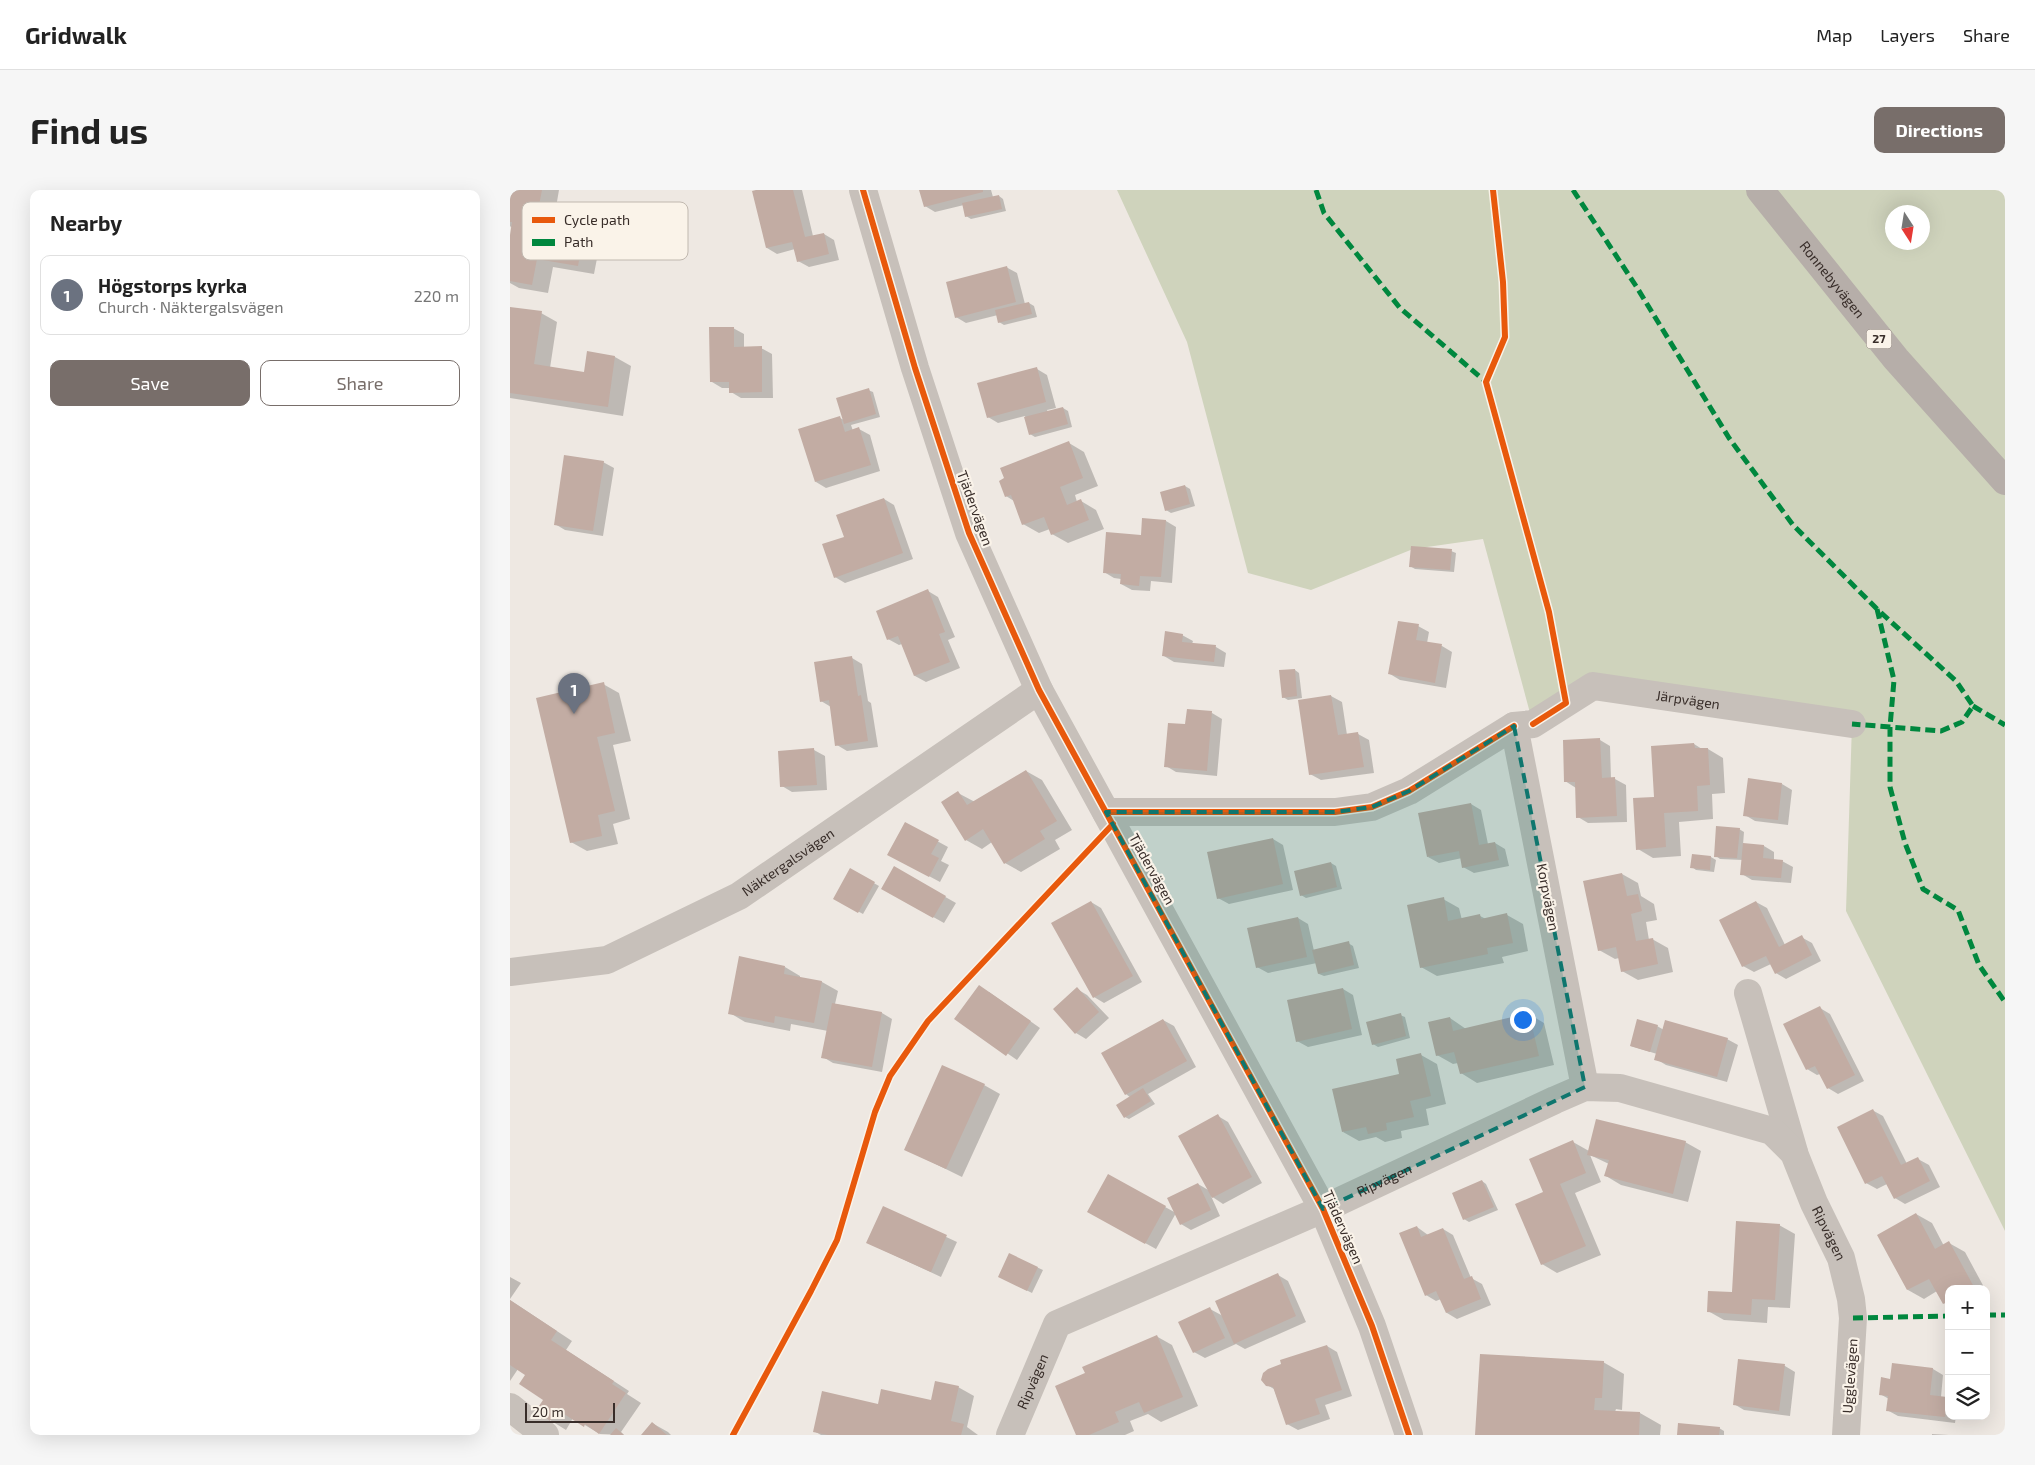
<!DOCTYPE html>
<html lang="en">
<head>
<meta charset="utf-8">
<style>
  body { margin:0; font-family:"Exo 2",sans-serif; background:#f6f6f6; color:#222 }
  .controls { position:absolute; right:15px; bottom:15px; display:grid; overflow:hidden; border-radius:10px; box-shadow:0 5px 20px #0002 }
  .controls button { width:45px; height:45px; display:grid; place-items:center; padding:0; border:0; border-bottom:1px solid #e0e0e0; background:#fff; color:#222; font:25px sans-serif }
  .compass { position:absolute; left:1375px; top:15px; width:45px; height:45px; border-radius:50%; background:#fff; box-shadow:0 5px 20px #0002; rotate:168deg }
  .scale { position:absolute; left:15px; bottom:12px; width:90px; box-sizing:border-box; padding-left:5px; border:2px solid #382d29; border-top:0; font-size:14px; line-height:18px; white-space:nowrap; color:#382d29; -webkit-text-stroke:4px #faf3e9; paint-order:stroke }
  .you { position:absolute; left:1012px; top:829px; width:18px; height:18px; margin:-12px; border:4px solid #fff; border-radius:50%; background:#1a73e8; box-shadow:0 0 0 8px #1a73e833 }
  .badge { display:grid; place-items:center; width:32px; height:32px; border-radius:50%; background:#786e6a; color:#fff; font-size:16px; font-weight:700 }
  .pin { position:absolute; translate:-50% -41px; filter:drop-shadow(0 1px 2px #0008) }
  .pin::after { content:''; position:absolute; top:26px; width:18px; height:15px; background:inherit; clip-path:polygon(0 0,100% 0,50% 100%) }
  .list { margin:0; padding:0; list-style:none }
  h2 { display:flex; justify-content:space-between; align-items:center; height:65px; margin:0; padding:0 20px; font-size:21px }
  h2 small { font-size:16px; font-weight:400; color:#767676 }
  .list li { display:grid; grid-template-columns:32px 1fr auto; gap:15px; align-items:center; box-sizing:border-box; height:80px; margin:0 10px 10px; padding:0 10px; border:1px solid #e0e0e0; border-radius:10px }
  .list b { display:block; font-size:19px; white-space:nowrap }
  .list p { margin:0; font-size:16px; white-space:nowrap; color:#767676 }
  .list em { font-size:16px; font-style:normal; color:#767676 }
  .actions { display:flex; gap:10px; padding:15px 20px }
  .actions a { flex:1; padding:11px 0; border:1px solid #786e6a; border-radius:10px; text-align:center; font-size:18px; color:#786e6a }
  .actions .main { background:#786e6a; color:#fff }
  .icon { flex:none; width:28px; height:28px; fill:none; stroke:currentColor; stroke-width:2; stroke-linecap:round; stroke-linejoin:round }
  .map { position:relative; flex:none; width:1495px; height:1245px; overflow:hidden; border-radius:10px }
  header { display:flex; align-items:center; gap:30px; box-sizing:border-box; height:70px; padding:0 25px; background:#fff; border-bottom:1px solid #e0e0e0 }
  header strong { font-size:24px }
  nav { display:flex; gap:28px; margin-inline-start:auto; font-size:18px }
  .intro { display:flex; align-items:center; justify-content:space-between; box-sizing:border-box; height:120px; padding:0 30px }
  h1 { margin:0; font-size:35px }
  .button { padding:12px 22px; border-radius:10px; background:#786e6a; color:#fff; font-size:18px; font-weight:700 }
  main { display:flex; gap:30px; padding:0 30px }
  aside { flex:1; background:#fff; border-radius:10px; box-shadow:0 5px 20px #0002 }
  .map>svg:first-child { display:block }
</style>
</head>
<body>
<header>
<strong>Gridwalk</strong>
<nav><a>Map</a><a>Layers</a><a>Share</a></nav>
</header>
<div class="intro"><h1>Find us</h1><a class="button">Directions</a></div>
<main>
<aside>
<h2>Nearby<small></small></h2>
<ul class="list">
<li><span class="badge" style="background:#6b7280">1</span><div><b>Högstorps kyrka</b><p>Church · Näktergalsvägen</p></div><em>220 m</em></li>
</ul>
<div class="actions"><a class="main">Save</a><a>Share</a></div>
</aside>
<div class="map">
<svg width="1495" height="1245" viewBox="0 0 1495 1245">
  <rect width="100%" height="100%" fill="#eee8e2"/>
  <path fill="#cfd3bc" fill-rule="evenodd" d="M607,0H1495V1041L1336,721L1342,534L1083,496L1023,534L973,349L903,359L801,400L738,383L677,152ZM1382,22H1412V52H1382Z"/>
  <path fill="#0003" d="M0,0H49L43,35L58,43V47L73,49L89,58L84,84L43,77L38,103L9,98L0,93V52L2,38L0,36Z
    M252,0H292L303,46L314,44L324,50L329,70L299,77L288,71L285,59L267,64L257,58Z
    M411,0H481L483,7L489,6L493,9L496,21L461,29L456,26L454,15L425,22L415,16Z
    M496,77L507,83L515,114L519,113L524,116L527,127L494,135L489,132L488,125L456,133L446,127Z
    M0,118L31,123L47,132L40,178L75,183L78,163L105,167L121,176L113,226L0,208Z
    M223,138L234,144V158H251L262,164L263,208H231L221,202V198H212L202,192Z
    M527,179L537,185L546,218L537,220L538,222L553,218L558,221L562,237L525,247L520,244L515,226L488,233L478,227Z
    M358,200L363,202L370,227L341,235L343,241L349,239L360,245L370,281L316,298L306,292L330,228L334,230Z
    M559,253L574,262L588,296L565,305L567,312L571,311L586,320L594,339L558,353L542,344L540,339L529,343L513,334L504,311L496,306V289Z
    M93,272L104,278L93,346L55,340L45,334Z
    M675,296L680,299L685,316L661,323L656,320Z
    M374,309L384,315L403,369L335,393L325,387L335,347Z
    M634,329L656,331L666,337L662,393L641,391L640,401L622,400L611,394V389L604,388L594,382L632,346Z
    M941,361L946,363L944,382L905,379L900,376Z
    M418,401L428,407L445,447L438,450L450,478L416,492L405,486L392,454L389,455L378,449Z
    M908,436L919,442L917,453L932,456L942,462L936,498L890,490L880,484Z
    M672,445L683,451L682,454L706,457L716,463L714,477L664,472L654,466Z
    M342,468L352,474L358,511L361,513L368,557L337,561L327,555L321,517L311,511Z
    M785,480L789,483L792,508L778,510L773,507Z
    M93,494L109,503L121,551L103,555L120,629L103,634L108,654L77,661L61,652Z
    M821,506L832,512L837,545L848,544L859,550L864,583L811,590L800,584Z
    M702,523L712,529L707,586L666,582L656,576L676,536Z
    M1090,550L1100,556L1101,589H1105L1116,595L1117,632L1078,633L1068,627L1066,598L1055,591Z
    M1184,554L1192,559H1198L1213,568L1215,603L1202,604L1203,629L1169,632L1171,666L1143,668L1128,659L1146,608Z
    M304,560L315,566L317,600L282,602L272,596Z
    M516,581L532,590L562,640L545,650L550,659L511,682L495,673L482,652L472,659L456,650L448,603L465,612Z
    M1272,594L1282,600L1278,635L1245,631L1235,625Z
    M961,614L971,620L978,654L985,653L995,659L999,676L964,683L953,677L952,668L929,673L918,667Z
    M396,634L438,657L431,671L439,675L430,692L389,670Z
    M1229,639L1234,642L1233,655L1254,656L1264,662V670L1272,671L1283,677L1281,693L1242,690L1232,684L1233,670L1210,669L1206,666Z
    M763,649L773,655L783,700L719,714L708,708Z
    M1183,665L1201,667L1206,670L1204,682L1186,680L1182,677Z
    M821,673L826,676L832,699L796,708L791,705Z
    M384,678L446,713L434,733L373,699Z
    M341,680L369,696L353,724L325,709Z
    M1112,684L1128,693L1131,706L1144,714L1147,730L1136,732L1139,750L1142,749L1158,758L1163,782L1128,790L1112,781L1109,768L1105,769L1089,760Z
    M933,709L949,718L952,730L970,726L976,729L997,725L1013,734L1018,761L992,767L994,773L927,786L911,777Z
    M581,712L591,718L632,792L594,813L584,807Z
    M1246,712L1257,718L1275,755L1291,747L1302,753L1311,771L1276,789L1266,783L1261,774L1244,782L1233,776Z
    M788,728L798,734L804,761L838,753L843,756L849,778L814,786L809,784L807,773L758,783L747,777Z
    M275,777L290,786V788L312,792L328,801L325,814L372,823L382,829L372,882L323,873L313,867L318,841L281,834L280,841L235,832L220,823Z
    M567,799L577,805L599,828L576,849L566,843Z
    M833,799L843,805L852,845L798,857L787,851Z
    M479,802L530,838L507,870L446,828Z
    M1310,818L1320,824L1354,891L1328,904L1318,898L1310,884L1307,885L1297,879Z
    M1019,824L1034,833L1044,875L967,893L951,883L948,873L943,874L927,865L940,828L956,839Z
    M890,825L895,827L900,848L868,857L863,854Z
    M653,830L664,836L686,877L638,904L645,914L619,929L615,927L621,908L616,904Z
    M1147,836L1154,840L1217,849L1228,855L1217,892L1156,875L1146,869L1147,864L1121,856Z
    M911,865L927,874L936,914L916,919L919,935L891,941L892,948L875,952L866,947L849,951L833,942Z
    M474,895L490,904L452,987L395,959Z
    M1362,920L1373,926L1397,974L1408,969L1419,975L1430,997L1395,1014L1385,1008L1377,994L1367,999L1356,993Z
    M708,926L718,932L752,993L713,1014L701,1006L710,1026L681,1040L671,1034L666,1023L646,1059L579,1022L599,986L666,1023L688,994L700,1001Z
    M1063,952L1079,961L1175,952L1191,961L1178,1012L1111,995L1096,986L1099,974L1080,965L1091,992L1065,1003L1091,1065L1047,1083L1032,1074L1035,1003Z
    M972,991L976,994L988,1020L959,1032L954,1029Z
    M374,1018L447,1052L431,1087L358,1053Z
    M1406,1024L1422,1033L1434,1056L1439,1053L1455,1062L1475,1099H1439V1116L1434,1113L1427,1101L1414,1109L1398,1100L1369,1045Z
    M1269,1035L1285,1044L1280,1118L1258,1117L1257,1133L1214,1130L1198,1121L1223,1104Z
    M907,1037L918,1045L933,1039L943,1045L961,1088L972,1094L981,1115L947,1129L937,1123L931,1109L926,1111L916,1105Z
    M500,1065L533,1080L522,1103L494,1089Z
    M768,1085L778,1091L796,1132L735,1159L726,1154L695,1168L684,1162L700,1119L713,1126Z
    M0,1087L11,1093L0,1109Z
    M0,1110L62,1151L56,1160L119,1201L117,1204L131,1213L111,1242L114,1245L90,1244L63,1228L56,1240L27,1222L35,1210L17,1184L8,1179L0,1191Z
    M646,1146L662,1155L688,1216L651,1232L638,1224L620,1231L624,1241L615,1245H567L576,1184Z
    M817,1156L827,1162L842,1206L815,1215L820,1229L788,1240L777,1234L764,1199L757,1195Z
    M1230,1170L1275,1176L1285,1182L1280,1226L1234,1220L1224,1214Z
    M1093,1172L1114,1184L1112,1220L1106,1219L1105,1222L1130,1223L1151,1235L1150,1245H966Z
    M1383,1174L1423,1179L1433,1185L1431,1207L1439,1209V1226H1446L1445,1233L1388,1226L1377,1220L1379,1209L1370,1204L1381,1190Z
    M448,1197L464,1206L457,1237L468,1245H311L304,1241L422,1211Z
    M142,1233L158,1242L161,1245H132Z
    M1209,1238L1214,1241V1245H1168Z
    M1422,1244L1439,1245H1422Z"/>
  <path fill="#c2aca3" d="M0,0H32L26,31L43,33L41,43L73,48L68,76L27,69L22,95L0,91V45L2,32H0Z
    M246,0H283L295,47L314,43L319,64L287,72L282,52L256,58L242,1Z
    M409,0H473V2L414,17Z
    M489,5L492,19L455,27L452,13Z
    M497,76L506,112L445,128L436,92Z
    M519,112L522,124L488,133L485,120Z
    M0,117L32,121L24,174L74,182L77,161L105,166L98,217L0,203Z
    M199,137H224V157L252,156V202L219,203V192H200Z
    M527,177L536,212L477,228L467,193Z
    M359,198L366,224L334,234L326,208Z
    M553,217L558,234L519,245L514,227Z
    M330,226L335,242L349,237L361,275L305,292L288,239Z
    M559,251L573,288L550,297L557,315L571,309L579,330L541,345L534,327L512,335L501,305L495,307L489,291L494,288L490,278Z
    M54,265L94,271L83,341L44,335Z
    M675,295L680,314L655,321L650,302Z
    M374,308L393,363L324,388L312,354L334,347L326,325Z
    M632,328L656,330L651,387L630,386L629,396L610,394L611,384L593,383L596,342L631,345Z
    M901,356L942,359L940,380L899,377Z
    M418,399L435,442L429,444L440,472L404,486L388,446L377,450L366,421Z
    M888,431L909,434L906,450L932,454L925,493L878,484Z
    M655,441L673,444L672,452L706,455L704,472L652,466Z
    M342,466L348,506L351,505L358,551L325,556L319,510L310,512L304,472Z
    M785,479L787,506L772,508L769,480Z
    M94,492L105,543L87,547L105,621L88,625L92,646L60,653L26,508Z
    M821,505L828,545L848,542L854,577L799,585L788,510Z
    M677,519L702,521L697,581L654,577L658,533L675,534Z
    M1090,548L1092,588L1105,587L1107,626L1066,628L1065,592H1054L1053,550Z
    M1184,553L1185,558H1198L1200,595L1187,596L1188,621L1154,623L1156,657L1126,660L1123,608L1144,607L1141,556Z
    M304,558L307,595L270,597L268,561Z
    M516,580L547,631L530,641L535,649L494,674L473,639L455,651L431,612L448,601L457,615Z
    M1238,588L1272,593L1268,630L1233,626Z
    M961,613L969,655L985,652L989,670L952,678L949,661L917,667L908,623Z
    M395,632L429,650L421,664L429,668L419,687L377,665Z
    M1206,636L1230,638L1227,668L1204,667Z
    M763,648L773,694L707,709L697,662Z
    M1233,653L1254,655L1253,668L1273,670L1271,688L1230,685Z
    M1182,664L1201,666L1200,680L1180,678Z
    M821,672L827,697L790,706L784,681Z
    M384,676L436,706L423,728L371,699Z
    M340,678L365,692L348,723L323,709Z
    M1112,683L1117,706L1128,704L1132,721L1121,724L1126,751L1143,748L1148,774L1111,782L1106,757L1088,761L1073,691Z
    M934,707L938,731L970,724L971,729L997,723L1003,753L977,758L978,764L910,778L897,715Z
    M581,711L623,786L583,808L541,733Z
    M1246,711L1269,757L1292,745L1302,765L1265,784L1256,766L1232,777L1209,730Z
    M788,727L797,767L746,778L737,738Z
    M839,751L844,775L808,784L802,760Z
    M229,766L275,776L274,784L312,791L304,833L265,826L264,833L218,824Z
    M469,795L521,831L496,866L444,829Z
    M567,797L589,822L565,844L543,819Z
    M833,798L842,839L786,852L777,810Z
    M322,813L372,822L362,877L311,868Z
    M1310,816L1345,885L1317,899L1305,876L1296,880L1273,834Z
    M891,823L896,846L862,855L856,832Z
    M1019,823L1029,866L950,884L944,862L926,866L918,832L940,827L943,841Z
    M653,829L677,871L615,905L591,863Z
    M1127,829L1148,835L1140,862L1120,856Z
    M1155,830L1218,848L1207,887L1144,870Z
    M911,863L921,906L900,911L904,927L876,933L877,940L858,944L856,937L832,942L822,899L889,884L886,869Z
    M432,875L475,894L436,979L394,960Z
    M633,898L641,911L614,928L606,915Z
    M1363,919L1391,975L1408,967L1420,991L1384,1009L1372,986L1355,994L1327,937Z
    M708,924L742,987L702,1008L668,946Z
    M1086,929L1176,951L1163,1004L1094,986L1099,970L1077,965Z
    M1063,950L1076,983L1050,994L1076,1056L1031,1075L1005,1014L1033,1002L1019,969Z
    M598,984L656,1016L635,1054L577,1022Z
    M972,990L984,1017L953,1030L942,1003Z
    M688,993L701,1020L670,1035L657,1008Z
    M373,1016L437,1045L421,1082L356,1053Z
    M1406,1023L1425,1059L1439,1051L1464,1097L1461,1099H1439V1111L1433,1114L1419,1089L1397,1100L1367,1045Z
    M1226,1031L1270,1034L1265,1110L1242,1109L1241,1125L1197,1122L1198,1101L1222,1102Z
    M907,1036L911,1047L933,1038L954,1089L962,1086L971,1109L936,1123L926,1101L915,1106L889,1043Z
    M499,1063L528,1077L517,1101L488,1087Z
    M768,1083L786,1126L724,1154L705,1111Z
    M0,1110L47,1141L41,1150L104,1191L102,1194L116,1203L89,1244L75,1234L74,1237L48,1220L39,1232L25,1222L33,1210L9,1194L15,1185L0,1175Z
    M700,1117L715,1148L683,1163L668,1132Z
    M647,1145L673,1207L634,1223L629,1212L605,1222L609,1232L579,1245H566L545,1196L575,1183L572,1177Z
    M817,1155L832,1200L805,1209L810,1224L776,1235L763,1197L756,1196L751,1190L753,1183L758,1179L771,1174L770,1170Z
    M970,1164L1094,1171L1092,1208H1085L1084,1220L1130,1222L1129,1245H965Z
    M1228,1169L1275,1174L1269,1221L1223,1215Z
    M1382,1173L1423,1178L1420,1205L1437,1207L1435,1227L1376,1221L1378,1206L1369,1205L1371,1187L1380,1189Z
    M425,1191L449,1196L441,1231L454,1234L451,1245H318L303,1242L312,1201L368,1214L371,1199L421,1210Z
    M142,1232L157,1245H131Z
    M1168,1233L1210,1237L1209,1245H1167Z
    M106,1238L114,1245H100Z"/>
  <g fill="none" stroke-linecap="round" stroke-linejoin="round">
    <g stroke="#c7c0ba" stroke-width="28">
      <path d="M353,0L405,178L459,343L529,500L813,1019L862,1136L899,1245"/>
      <path d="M596,622H825L862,617L899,601L1004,536"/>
      <path id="s1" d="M0,782L97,770L229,706L529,500"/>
      <path d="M1238,803L1284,962"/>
      <path id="s2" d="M1075,897L1004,536L1023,534L1083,496L1342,534"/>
      <path d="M0,1217L35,1245"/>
      <path id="s3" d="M500,1245L547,1134L813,1019L1045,910L1075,897L1110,898L1262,941L1284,963L1304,1013L1331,1068L1341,1109L1343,1128L1336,1245"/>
    </g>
    <path stroke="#b6aea9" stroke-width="28" id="s4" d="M1250,0L1386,169L1495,291"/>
    <path stroke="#00873e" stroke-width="5" stroke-dasharray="10 5" stroke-linecap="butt" d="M806,0L814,23L890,118L976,192
      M1063,0L1126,96L1219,248L1283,335L1367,419L1446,491L1463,516L1452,532L1431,541L1342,534
      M1367,419L1384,490L1380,537V597L1395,653L1413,699L1448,720L1469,775L1495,812
      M1463,516L1495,535
      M1476,1125H1495
      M1343,1128L1439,1126"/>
    <g stroke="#faf3e9" stroke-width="9">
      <path id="cycleway" d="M353,0L405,178L459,343L529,500L813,1019L862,1136L899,1245
        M983,0L993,92L995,147L976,192L1039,422L1056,513L1023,534
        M596,622H825L862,617L899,601L1004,536
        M223,1245L301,1101L327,1050L365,922L380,886L418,831L603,634"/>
    </g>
    <use href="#cycleway" stroke="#e8590c" stroke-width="6"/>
  </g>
  <path fill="#0f766e" fill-opacity="0.2" stroke="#0f766e" stroke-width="4" stroke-dasharray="10 6" stroke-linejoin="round" d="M1004,536L1075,897L813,1019L596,622H825L862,617L899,601Z"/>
  <g text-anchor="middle" stroke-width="4.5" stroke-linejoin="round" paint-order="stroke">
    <rect fill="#faf3e9" stroke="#726863" stroke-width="1" x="1356.5" y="139.5" width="25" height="19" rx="4"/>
    <g font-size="12" font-weight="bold" fill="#382d29">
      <text x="1369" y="153">27</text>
    </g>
    <g font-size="14" fill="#382d29" stroke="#faf3e9">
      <text dy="5" stroke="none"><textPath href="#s4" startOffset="115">Ronnebyvägen</textPath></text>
      <text transform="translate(465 318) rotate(70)" y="5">Tjädervägen</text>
      <text dy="5" stroke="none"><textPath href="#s2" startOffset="554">Järpvägen</textPath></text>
      <text dy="5" stroke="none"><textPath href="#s1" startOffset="304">Näktergalsvägen</textPath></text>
      <text transform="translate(642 679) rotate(61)" y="5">Tjädervägen</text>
      <text transform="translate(1038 707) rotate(79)" y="5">Korpvägen</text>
      <text dy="5" stroke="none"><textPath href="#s3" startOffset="478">Ripvägen</textPath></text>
      <text transform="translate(833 1037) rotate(66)" y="5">Tjädervägen</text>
      <text dy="5" stroke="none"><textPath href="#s3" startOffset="1011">Ripvägen</textPath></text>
      <text transform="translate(1340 1186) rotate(-86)" y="5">Ugglevägen</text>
      <text dy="5" stroke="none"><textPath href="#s3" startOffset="58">Ripvägen</textPath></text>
    </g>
  </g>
  <rect x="12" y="12" width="166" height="58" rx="8" fill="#faf3e9" stroke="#c0b8af" stroke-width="1"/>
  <rect x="22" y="27" width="23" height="6" fill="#e8590c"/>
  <rect x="22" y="49" width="23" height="7" fill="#00873e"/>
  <g font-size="14" fill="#382d29">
    <text x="54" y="35">Cycle path</text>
    <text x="54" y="57">Path</text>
  </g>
</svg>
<div class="controls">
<button>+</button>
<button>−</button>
<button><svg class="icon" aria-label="layers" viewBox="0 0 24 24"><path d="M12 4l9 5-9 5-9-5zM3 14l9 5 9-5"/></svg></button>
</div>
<svg class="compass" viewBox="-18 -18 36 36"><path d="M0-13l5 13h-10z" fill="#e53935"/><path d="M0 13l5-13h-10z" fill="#767676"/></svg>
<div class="scale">20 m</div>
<div class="you"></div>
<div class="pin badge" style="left:64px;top:524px;background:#6b7280">1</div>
</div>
</main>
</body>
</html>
